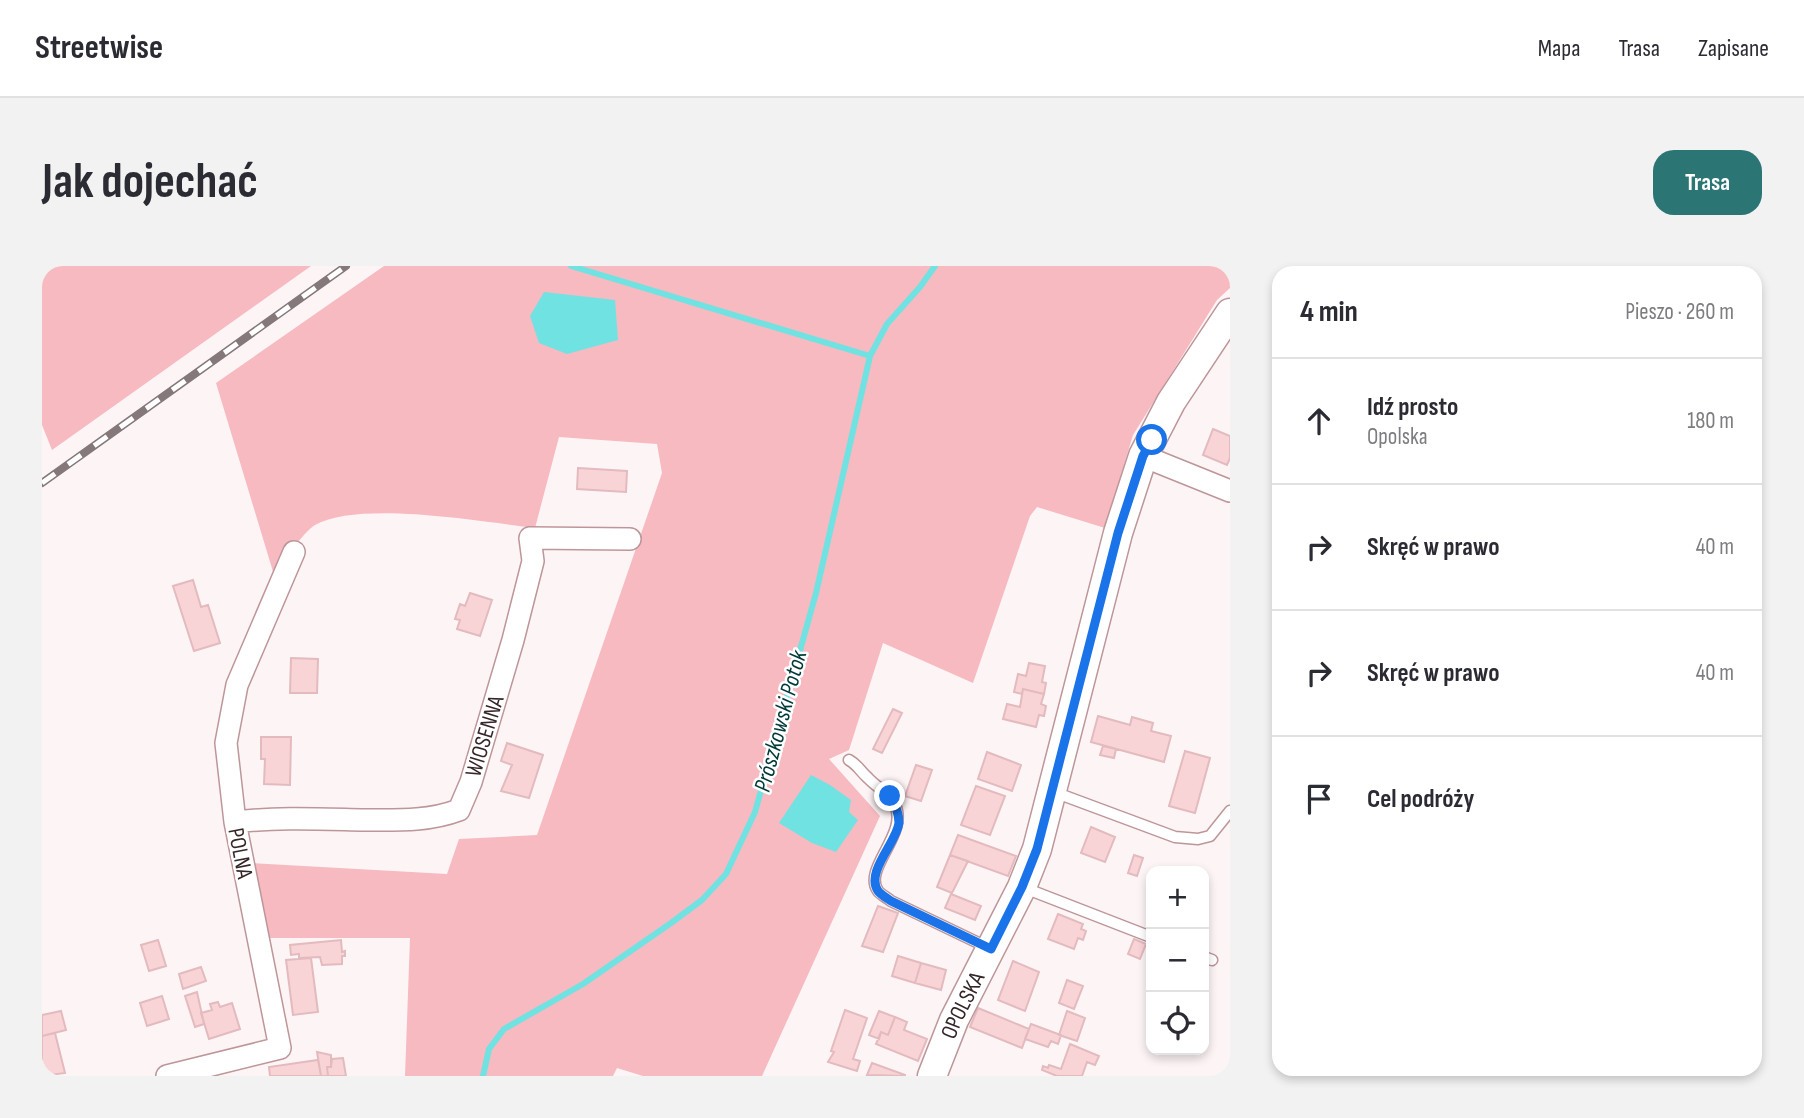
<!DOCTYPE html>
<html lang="pl">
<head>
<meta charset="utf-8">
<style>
  body { margin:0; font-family:"Sofia Sans Condensed",sans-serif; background:#f2f2f3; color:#2b2b33 }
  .controls { position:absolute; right:21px; bottom:21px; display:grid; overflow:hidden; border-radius:14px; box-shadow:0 4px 10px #0003 }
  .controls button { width:63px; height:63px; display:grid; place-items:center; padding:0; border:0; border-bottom:2px solid #e1e1e2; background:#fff; color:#2b2b33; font:35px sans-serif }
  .stop { position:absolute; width:21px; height:21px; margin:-16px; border:5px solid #1a73e8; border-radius:50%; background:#fff }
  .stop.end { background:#1a73e8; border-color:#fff; box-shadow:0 2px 7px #0008 }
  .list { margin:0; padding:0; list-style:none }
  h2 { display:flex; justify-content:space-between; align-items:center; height:91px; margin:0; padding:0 28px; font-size:30px }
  h2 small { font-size:23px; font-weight:400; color:#7c7c81 }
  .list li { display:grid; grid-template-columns:46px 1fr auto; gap:21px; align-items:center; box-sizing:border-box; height:126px; padding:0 28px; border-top:2px solid #e1e1e2 }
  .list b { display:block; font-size:26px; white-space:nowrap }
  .list p { margin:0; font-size:23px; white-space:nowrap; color:#7c7c81 }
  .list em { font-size:23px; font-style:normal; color:#7c7c81 }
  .icon { flex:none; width:38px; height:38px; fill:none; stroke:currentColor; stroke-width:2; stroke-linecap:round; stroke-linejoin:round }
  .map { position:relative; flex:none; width:1188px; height:810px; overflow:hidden; border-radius:21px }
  header { display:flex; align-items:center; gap:42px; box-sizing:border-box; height:98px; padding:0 35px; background:#fff; border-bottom:2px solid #e1e1e2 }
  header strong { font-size:33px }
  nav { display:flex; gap:38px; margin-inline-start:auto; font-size:24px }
  .intro { display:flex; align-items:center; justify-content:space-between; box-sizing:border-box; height:168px; padding:0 42px }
  h1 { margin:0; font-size:49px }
  .button { padding:18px 32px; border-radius:21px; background:#2b7575; color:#fff; font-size:24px; font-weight:700 }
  main { display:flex; gap:42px; padding:0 42px }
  aside { flex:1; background:#fff; border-radius:21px; box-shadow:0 4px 10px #0003 }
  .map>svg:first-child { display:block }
</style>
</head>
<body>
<header>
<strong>Streetwise</strong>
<nav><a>Mapa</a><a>Trasa</a><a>Zapisane</a></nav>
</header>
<div class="intro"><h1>Jak dojechać</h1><a class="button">Trasa</a></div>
<main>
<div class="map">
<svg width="1188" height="810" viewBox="0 0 1188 810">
  <rect width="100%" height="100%" fill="#fdf4f5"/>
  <path fill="#f6bac0" d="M0,0H269L10,184L0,159Z
    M342,0H1188V22L1175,34L1091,169L1063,262L995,241L988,250L931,417L841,377L807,484L787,493L838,550L720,810H601L575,802L571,810H363L368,672H225L207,597L405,608L417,573L495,569L620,207L615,178L517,171L493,262C441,256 318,234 273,259C262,265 240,298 232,309L174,117Z"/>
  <path fill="#71e2e2" d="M502,26L573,34L576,74L525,88L497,77L488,50Z
    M769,509L788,519L809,534L807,546L816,554L794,586L770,577L737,557Z"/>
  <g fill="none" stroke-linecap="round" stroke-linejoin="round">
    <path stroke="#71e2e2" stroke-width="6" d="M529,0L828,90
      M441,810L447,783L462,763L541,718L629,657L660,634L684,608L713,546L774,327L828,90L845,58L878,21L893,0"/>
  </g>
  <path fill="#f9d4d7" stroke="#e3babe" stroke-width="2" d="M1171,163L1188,170V192L1185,199L1161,189Z
    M536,202L585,205L584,226L535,223Z
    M151,314L159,341L166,339L178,377L152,385L131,320Z
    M428,327L450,334L438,370L415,363L418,354L413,353L418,338L423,340Z
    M249,392L276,393L275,427H248Z
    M987,397L1003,400L1000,416L1004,417L1002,428L981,423L980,428L972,426L976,408L984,410Z
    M981,423L1002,428L999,438L1004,440L1002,450L997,449L994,461L961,453L965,438L978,441Z
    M851,443L860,447L840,487L831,483Z
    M1056,450L1088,459L1090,451L1111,457L1109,465L1129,470L1122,496L1049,476Z
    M219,471H249L248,519L222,518L223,493H219Z
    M465,477L501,489L487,532L459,525L470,499L459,495Z
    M1061,480L1074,483L1072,492L1058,489Z
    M1143,485L1168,492L1153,547L1127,540Z
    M945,486L979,499L970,525L936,513Z
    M874,499L890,504L879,535L863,530Z
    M934,520L963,530L948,569L919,559Z
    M1049,561L1073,571L1063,596L1039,587Z
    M916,569L974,590L966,610L908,589Z
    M908,589L926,595L910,627L895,621Z
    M1092,589L1101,592L1095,610L1086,607Z
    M909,628L939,640L933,654L903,642Z
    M836,640L856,647L841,686L820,680Z
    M1016,648L1041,658L1039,663L1044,665L1041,674L1036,672L1032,683L1006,673Z
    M1092,673L1104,678L1098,693L1086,688Z
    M116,674L124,700L107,705L99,679Z
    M299,674L300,686L303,685V690H300V698L280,699L278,691L257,692V688L249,689L248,679Z
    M856,690L879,697L873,717L850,710Z
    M269,692L276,746L251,749L244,694Z
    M971,695L997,706L983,745L956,734Z
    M879,697L904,704L899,724L873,717Z
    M159,701L164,715L141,723L137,708Z
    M1025,714L1041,720L1032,743L1017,737Z
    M155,726L162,758L153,761L143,730Z
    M120,730L127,753L105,760L98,737Z
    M176,736L178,741L190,737L198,763L167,773L159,747L170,744L168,738Z
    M936,742L987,763L980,782L928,761Z
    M803,744L825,752L811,793L818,795L815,805L786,796L792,786L789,785Z
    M19,745L24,764L0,770V749Z
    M837,745L853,751L846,769L839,766L837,773L827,769Z
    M1025,745L1043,752L1035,775L1017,769Z
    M853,751L865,756L862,764L885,773L876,795L834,778L839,766L846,769Z
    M989,758L1019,769L1016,778L1009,775L1006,781L983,773Z
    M13,767L23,807L0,810V770Z
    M1028,778L1057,790L1053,799L1045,796L1040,810H1015L1000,804L1001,800L1006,802L1007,799L1019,803Z
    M275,786L289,789V801H285L286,810H279Z
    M301,792L304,810H286L285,801H289L290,793Z
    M276,794L279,810H228L227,801Z
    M830,797L863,809V810L825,809Z"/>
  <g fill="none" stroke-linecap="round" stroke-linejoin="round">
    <g stroke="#bd969a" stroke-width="13">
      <path id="lane" d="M807,494C816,499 818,505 826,512C835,522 847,526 853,539C867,568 820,603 836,625C839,629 846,632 849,635L947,682
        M1012,526L1133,571L1156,573L1168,570L1188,545
        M980,621L1109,671
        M1162,691L1170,694"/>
    </g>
    <g stroke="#bd969a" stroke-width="24">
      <path id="street" d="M1101,190L1188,225
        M193,556C235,551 277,553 319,554C353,554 385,556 417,544L429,516L471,374L491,295L488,272L588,273
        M125,810L238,782L193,556L184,477L195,419L252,286"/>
    </g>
    <g stroke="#bd969a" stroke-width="31">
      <g id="secondary">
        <path id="s1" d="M890,810L912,754L980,621L995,583L1076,267L1101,190L1129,136L1188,47"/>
      </g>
    </g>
    <use href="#lane" stroke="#fff" stroke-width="10"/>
    <use href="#street" stroke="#fff" stroke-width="21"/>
    <use href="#secondary" stroke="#fff" stroke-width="28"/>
    <g stroke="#85787a" stroke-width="8">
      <path id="rail" d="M0,217L304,0"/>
    </g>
    <use href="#rail" stroke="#fff" stroke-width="5" stroke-dasharray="16" stroke-linecap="butt"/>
  </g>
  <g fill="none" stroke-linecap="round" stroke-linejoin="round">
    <path stroke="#1a73e8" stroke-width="9" d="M848,530C853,538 857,547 857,557C855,576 823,606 836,625C839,629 845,632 849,635L949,683L980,621L995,583L1076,267L1101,190L1110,174"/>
  </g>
  <g text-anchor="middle" stroke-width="5" stroke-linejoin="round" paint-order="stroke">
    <g font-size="23" fill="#352628" stroke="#fff">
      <text transform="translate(442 470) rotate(-73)" y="8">WIOSENNA</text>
      <text transform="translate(199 587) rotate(79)" y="8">POLNA</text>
      <text dy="8" stroke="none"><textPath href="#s1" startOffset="77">OPOLSKA</textPath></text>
    </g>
    <g font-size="24" font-style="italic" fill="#003939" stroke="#fff">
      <text transform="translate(738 455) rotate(-75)" y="8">Prószkowski Potok</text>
    </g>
  </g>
</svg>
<div class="controls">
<button>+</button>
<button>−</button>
<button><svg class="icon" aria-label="locate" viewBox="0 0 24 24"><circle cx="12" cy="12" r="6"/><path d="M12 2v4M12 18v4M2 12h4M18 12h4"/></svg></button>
</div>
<div class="stop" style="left:1110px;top:174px"></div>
<div class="stop end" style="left:848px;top:530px"></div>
</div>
<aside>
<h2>4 min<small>Pieszo · 260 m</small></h2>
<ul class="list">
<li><svg class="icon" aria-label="ahead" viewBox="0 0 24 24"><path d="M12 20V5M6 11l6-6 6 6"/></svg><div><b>Idź prosto</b><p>Opolska</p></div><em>180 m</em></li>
<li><svg class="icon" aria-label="right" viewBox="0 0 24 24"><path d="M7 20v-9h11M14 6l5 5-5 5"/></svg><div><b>Skręć w prawo</b></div><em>40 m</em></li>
<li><svg class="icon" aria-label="right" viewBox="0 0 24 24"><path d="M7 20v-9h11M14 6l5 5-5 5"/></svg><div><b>Skręć w prawo</b></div><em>40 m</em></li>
<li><svg class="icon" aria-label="arrive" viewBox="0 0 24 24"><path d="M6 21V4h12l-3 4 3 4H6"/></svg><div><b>Cel podróży</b></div></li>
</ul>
</aside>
</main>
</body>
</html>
